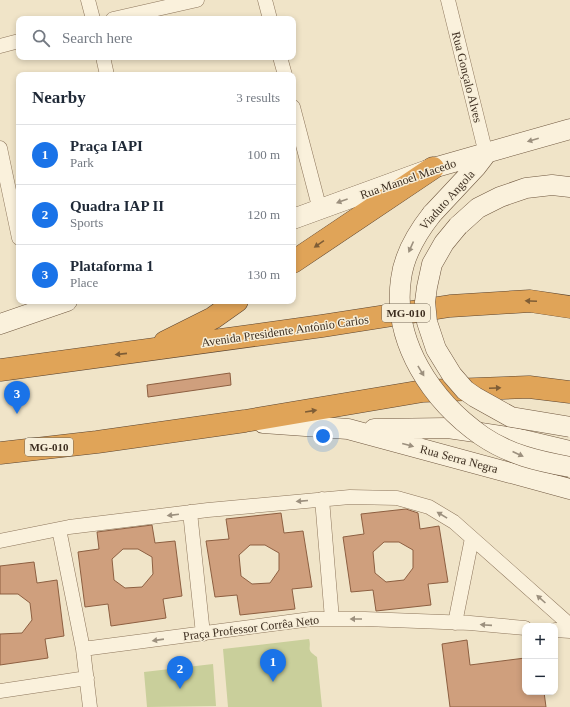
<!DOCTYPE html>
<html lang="en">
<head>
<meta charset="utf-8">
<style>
  body { margin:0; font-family:Georgia,serif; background:#f2f2f3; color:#1f2937 }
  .controls { position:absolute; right:12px; bottom:12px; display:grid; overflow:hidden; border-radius:8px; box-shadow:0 2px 6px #0003 }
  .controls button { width:36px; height:36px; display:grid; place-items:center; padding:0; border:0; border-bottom:1px solid #e0e1e3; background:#fff; color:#1f2937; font:20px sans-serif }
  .you { position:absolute; left:323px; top:436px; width:14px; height:14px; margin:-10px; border:3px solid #fff; border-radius:50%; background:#1a73e8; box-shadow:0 0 0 6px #1a73e833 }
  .badge { display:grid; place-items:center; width:26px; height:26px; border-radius:50%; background:#1a73e8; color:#fff; font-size:13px; font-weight:700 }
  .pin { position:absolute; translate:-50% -33px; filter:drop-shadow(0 1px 2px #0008) }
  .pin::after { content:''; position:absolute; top:21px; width:14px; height:12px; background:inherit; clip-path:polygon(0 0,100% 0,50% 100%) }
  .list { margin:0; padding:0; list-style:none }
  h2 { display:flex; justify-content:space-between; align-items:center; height:52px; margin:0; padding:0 16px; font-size:17px }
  h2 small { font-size:13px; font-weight:400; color:#747a83 }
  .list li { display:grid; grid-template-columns:26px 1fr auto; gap:12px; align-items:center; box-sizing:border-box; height:60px; padding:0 16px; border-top:1px solid #e0e1e3 }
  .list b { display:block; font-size:15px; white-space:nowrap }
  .list p { margin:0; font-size:13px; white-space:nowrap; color:#747a83 }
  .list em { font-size:13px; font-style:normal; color:#747a83 }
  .icon { flex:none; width:22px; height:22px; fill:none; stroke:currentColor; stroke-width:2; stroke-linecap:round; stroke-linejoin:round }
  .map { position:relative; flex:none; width:570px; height:707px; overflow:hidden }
  .search { position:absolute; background:#fff; box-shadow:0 2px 6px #0003; left:16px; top:16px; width:280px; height:44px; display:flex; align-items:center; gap:10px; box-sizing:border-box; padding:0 14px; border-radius:8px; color:#747a83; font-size:15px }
  .panel { position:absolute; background:#fff; box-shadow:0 2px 6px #0003; left:16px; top:72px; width:280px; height:232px; border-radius:8px }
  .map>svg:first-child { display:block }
</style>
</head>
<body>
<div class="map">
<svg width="570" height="707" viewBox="0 0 570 707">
  <rect width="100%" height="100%" fill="#f0e4c8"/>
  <path fill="#c9cf9b" d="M309,639C312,649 305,649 317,657L322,707H228L223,649Z
    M213,664L216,706L147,707L144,672Z"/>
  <path fill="#cf9f7d" stroke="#8d5f41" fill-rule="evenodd" d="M230,373L231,385L148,397L147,385Z
    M406,509L418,513L420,529L439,526L448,582L428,584L431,605L376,611L373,590L351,592L343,537L364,534L361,514ZM384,542H399L413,550V568L404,580L386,582L375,573L373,552Z
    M281,513L284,533L303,531L312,587L292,589L295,609L240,615L237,595L215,597L206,541L229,539L226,519ZM250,545H265L279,553V570L270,583L252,584L241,576L239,555Z
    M152,525L155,543L175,541L182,596L163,599L166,618L111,626L108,604L85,607L78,552L99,549L97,532ZM123,549H138L152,557L153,574L142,587L125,588L114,580L112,559Z
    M34,562L37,583L57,580L64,636L45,639L48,658L0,665V634L22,633L32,620L30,603L18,594H0V566Z
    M467,640L470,665L525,658V692H544L546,707H450L442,644Z"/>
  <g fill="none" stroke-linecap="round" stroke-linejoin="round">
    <g stroke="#8d765c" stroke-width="15">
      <path id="street" d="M88,0L93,19
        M265,0L270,19
        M448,0L486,154
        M113,19L197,0
        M0,46L19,41
        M103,57L107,75
        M280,57L285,75
        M293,107L320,210
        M0,148L19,238
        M322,499L332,619
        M190,512L203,634
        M59,529L83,649
        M0,541L69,527L208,510L350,497L397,498L429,507L454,522L570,625
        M455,623L472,538
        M555,630L570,631
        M0,691L87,678
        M90,707L83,649L311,619H365L470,623L525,628"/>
    </g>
    <g stroke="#6f573f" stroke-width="21">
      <path id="secondary" d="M432,214L476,167L486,154
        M293,219L433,168L570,129
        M458,226L478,208L500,197L526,188L552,185L570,187
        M0,324L67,301
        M263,423L348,429L570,489
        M374,429L448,428L515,438L570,451"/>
    </g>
    <g stroke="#5b4430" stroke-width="23">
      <path id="highway" d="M293,262L433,168
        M165,342L213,318L237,301
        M0,370L322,326L450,306L530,301L570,307
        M0,453L97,442L245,421L423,391L529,387L570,392"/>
    </g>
    <use href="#street" stroke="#faf1dc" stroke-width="14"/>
    <use href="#secondary" stroke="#faf1dc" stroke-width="20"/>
    <use href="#highway" stroke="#e0a458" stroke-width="22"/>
    <g stroke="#6f573f" stroke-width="21" stroke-linecap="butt">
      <path id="secondary-bridge" d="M432,214C417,233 404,254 401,279C392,342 432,401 482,436C510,455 538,461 570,467
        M458,226L444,243L432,264L427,287L425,302L427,322L436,349L452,375L465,390L475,397L511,417L570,427"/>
    </g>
    <use href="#secondary-bridge" stroke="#faf1dc" stroke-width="20"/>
  </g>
  <defs><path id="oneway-solid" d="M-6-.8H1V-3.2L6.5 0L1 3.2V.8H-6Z"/></defs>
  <g fill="#9c907e">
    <use href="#oneway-solid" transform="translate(533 140) rotate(164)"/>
    <use href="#oneway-solid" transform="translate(342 201) rotate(160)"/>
    <use href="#oneway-solid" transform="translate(411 247) rotate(114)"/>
    <use href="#oneway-solid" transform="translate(421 371) rotate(59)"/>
    <use href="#oneway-solid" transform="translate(408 445) rotate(15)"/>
    <use href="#oneway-solid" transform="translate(518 454) rotate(25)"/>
    <use href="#oneway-solid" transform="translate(302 501) rotate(175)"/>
    <use href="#oneway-solid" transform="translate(173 515) rotate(173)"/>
    <use href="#oneway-solid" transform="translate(442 515) rotate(-149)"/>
    <use href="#oneway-solid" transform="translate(541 599) rotate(-138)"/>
    <use href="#oneway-solid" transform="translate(356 619) rotate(-180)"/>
    <use href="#oneway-solid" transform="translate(486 625) rotate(-176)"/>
    <use href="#oneway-solid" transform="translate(158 640) rotate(172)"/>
  </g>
  <g fill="#7e5d36">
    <use href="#oneway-solid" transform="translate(319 244) rotate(145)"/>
    <use href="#oneway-solid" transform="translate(531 301) rotate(-177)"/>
    <use href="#oneway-solid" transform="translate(121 354) rotate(174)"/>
    <use href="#oneway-solid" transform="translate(495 388) rotate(-2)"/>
    <use href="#oneway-solid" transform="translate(311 411) rotate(-9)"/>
  </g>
  <g text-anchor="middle" stroke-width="3" stroke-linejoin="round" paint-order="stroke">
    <g fill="#f7eed8" stroke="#756857" stroke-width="1">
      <rect x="382" y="304" width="48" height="18" rx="3"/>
      <rect x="25" y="438" width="48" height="18" rx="3"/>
    </g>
    <g font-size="11" font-weight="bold" fill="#3d2e20">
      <text x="406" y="317">MG-010</text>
      <text x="49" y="451">MG-010</text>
    </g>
    <g font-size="12" fill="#3d2e20" stroke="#f7eed8">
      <text transform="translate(467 77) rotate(76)" y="4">Rua Gonçalo Alves</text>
      <text transform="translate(408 179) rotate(-19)" y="4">Rua Manoel Macedo</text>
      <text transform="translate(447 200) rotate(-48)" y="4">Viaduto Angola</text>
      <text transform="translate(285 331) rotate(-8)" y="4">Avenida Presidente Antônio Carlos</text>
      <text transform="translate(459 459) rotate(15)" y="4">Rua Serra Negra</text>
      <text transform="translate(251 628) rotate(-7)" y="4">Praça Professor Corrêa Neto</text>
    </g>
  </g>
</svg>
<div class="controls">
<button>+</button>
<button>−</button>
</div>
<div class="you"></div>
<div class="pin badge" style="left:273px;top:682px">1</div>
<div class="pin badge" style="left:180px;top:689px">2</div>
<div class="pin badge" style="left:17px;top:414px">3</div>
<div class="search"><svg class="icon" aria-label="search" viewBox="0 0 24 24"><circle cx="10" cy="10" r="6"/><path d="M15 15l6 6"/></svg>Search here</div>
<section class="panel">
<h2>Nearby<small>3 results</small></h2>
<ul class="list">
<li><span class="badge">1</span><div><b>Praça IAPI</b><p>Park</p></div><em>100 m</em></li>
<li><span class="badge">2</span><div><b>Quadra IAP II</b><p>Sports</p></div><em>120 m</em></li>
<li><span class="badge">3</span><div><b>Plataforma 1</b><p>Place</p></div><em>130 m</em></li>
</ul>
</section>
</div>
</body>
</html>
